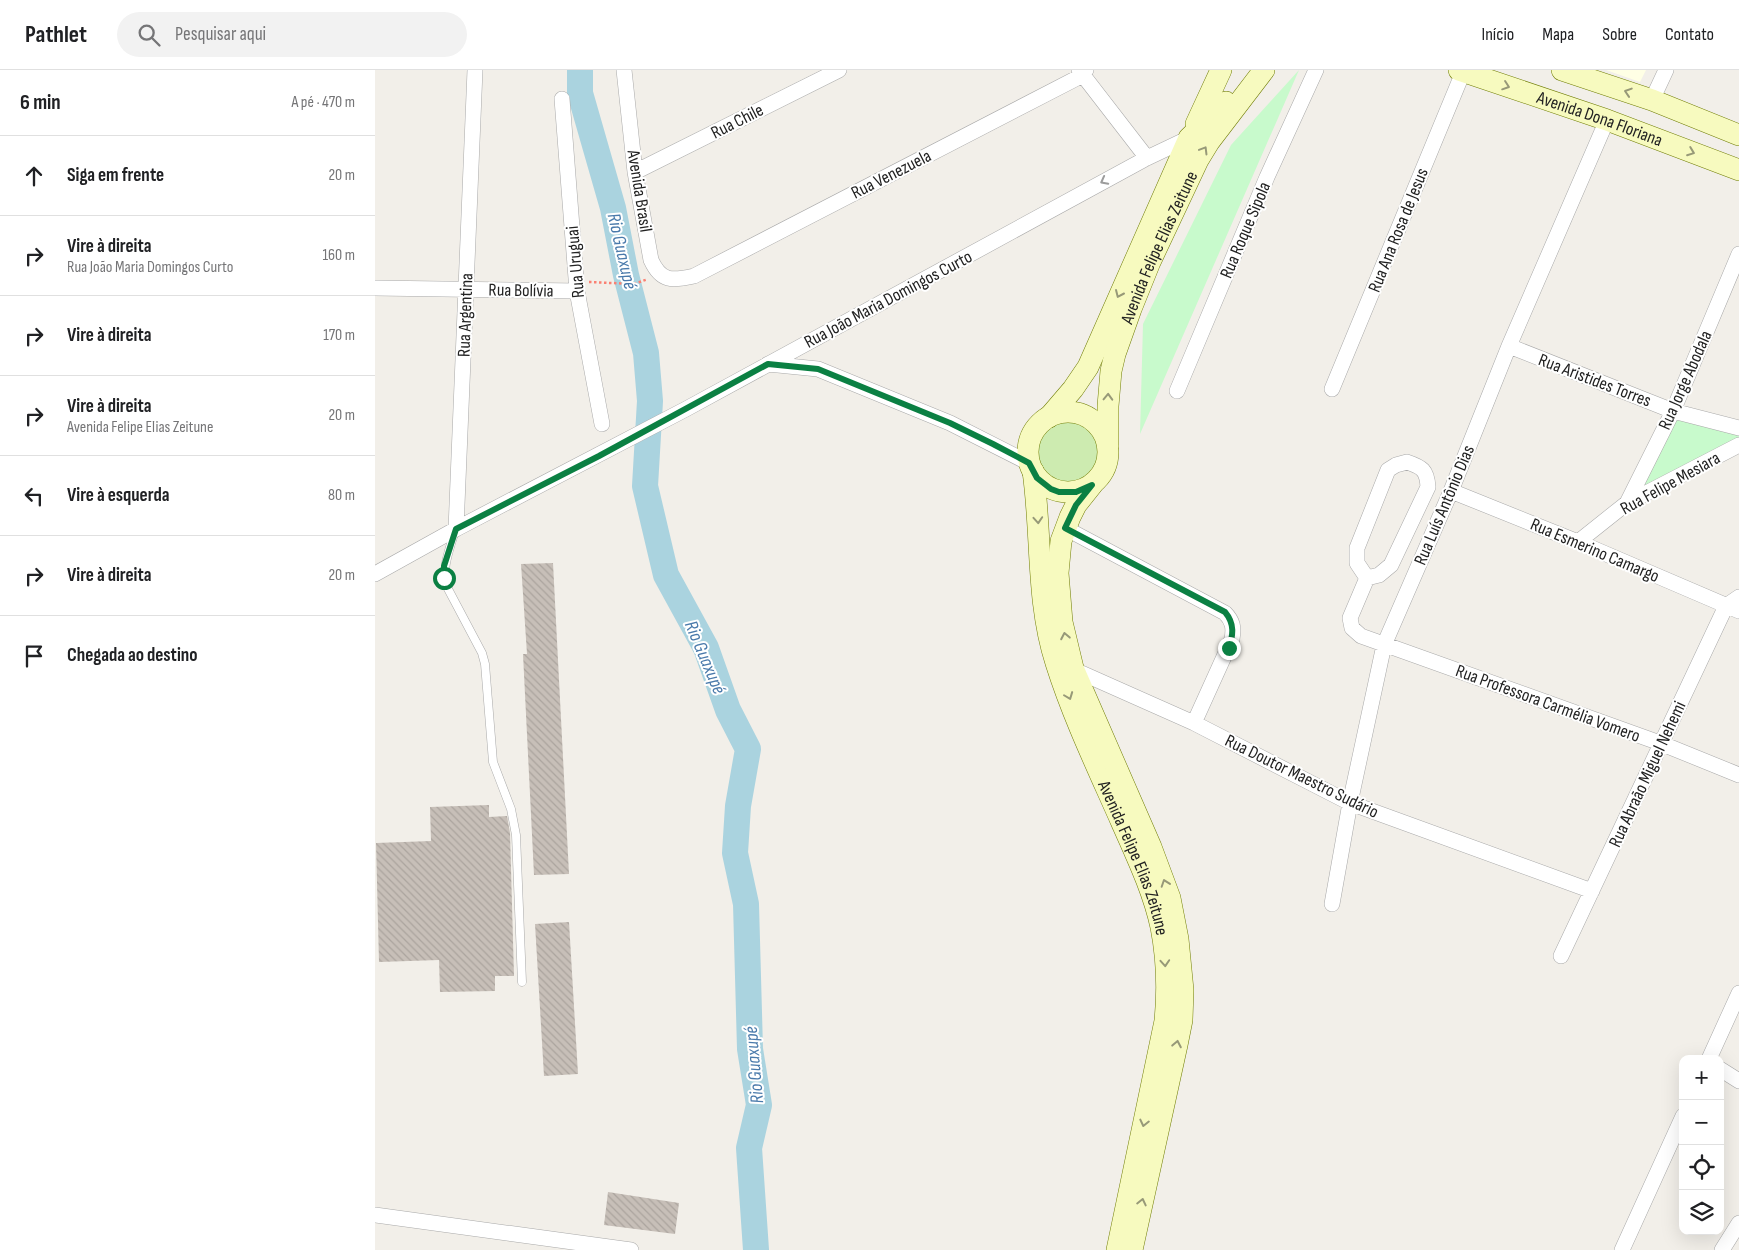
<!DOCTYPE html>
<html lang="pt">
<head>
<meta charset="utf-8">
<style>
  body { margin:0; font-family:"Sofia Sans Condensed",sans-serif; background:#f2f2f2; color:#202124 }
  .controls { position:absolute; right:15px; bottom:15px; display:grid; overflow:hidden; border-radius:10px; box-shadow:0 5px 20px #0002 }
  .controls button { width:45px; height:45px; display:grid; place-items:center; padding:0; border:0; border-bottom:1px solid #e0e0e0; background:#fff; color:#202124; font:25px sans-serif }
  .stop { position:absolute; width:15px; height:15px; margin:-11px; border:4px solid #0b8043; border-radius:50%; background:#fff }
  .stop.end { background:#0b8043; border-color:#fff; box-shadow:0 1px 5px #0008 }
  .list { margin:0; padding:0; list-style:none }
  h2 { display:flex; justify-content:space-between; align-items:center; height:65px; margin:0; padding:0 20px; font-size:21px }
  h2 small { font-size:16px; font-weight:400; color:#757577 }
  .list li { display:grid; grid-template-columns:32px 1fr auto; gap:15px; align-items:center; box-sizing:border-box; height:80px; padding:0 20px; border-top:1px solid #e0e0e0 }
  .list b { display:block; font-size:19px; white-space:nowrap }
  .list p { margin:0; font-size:16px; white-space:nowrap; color:#757577 }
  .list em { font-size:16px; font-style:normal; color:#757577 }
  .icon { flex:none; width:28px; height:28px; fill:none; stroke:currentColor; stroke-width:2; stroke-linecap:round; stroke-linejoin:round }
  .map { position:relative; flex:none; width:1364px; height:1180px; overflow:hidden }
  header { display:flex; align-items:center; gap:30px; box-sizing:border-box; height:70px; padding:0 25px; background:#fff; border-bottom:1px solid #e0e0e0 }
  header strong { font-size:24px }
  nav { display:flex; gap:28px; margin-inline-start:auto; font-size:18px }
  .search { width:350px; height:45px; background:#f2f2f2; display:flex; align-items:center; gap:12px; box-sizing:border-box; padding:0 18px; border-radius:28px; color:#757577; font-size:19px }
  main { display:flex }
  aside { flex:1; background:#fff }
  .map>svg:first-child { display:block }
</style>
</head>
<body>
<header>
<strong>Pathlet</strong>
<div class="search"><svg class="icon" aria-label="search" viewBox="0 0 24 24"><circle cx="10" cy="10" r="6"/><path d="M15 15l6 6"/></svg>Pesquisar aqui</div>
<nav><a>Início</a><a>Mapa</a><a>Sobre</a><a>Contato</a></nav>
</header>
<main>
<aside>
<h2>6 min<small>A pé · 470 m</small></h2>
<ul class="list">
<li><svg class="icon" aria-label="ahead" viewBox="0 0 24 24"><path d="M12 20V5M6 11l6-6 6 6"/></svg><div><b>Siga em frente</b></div><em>20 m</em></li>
<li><svg class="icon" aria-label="right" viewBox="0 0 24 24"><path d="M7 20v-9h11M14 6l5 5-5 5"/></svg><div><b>Vire à direita</b><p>Rua João Maria Domingos Curto</p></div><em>160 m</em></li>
<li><svg class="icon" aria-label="right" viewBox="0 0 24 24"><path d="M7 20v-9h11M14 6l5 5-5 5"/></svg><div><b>Vire à direita</b></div><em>170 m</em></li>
<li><svg class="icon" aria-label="right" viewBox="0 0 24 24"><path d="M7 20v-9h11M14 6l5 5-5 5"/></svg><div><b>Vire à direita</b><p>Avenida Felipe Elias Zeitune</p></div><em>20 m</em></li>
<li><svg class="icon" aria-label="left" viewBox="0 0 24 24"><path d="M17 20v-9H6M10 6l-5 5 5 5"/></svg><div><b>Vire à esquerda</b></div><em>80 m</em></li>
<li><svg class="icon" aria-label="right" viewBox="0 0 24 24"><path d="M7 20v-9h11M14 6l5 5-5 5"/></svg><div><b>Vire à direita</b></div><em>20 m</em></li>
<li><svg class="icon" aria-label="arrive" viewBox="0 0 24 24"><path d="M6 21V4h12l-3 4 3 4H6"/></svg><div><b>Chegada ao destino</b></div></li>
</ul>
</aside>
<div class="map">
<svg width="1364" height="1180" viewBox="0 0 1364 1180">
  <defs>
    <pattern id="building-back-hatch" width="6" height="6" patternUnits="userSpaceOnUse" patternTransform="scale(1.25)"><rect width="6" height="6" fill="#c7bfb8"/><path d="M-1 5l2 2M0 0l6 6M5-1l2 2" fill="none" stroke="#aba49e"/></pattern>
  </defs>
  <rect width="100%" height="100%" fill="#f2efe9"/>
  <path fill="#ffffe5" d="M1231,0H1271L1265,12Z"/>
  <path fill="#cdebb0" d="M659 382a34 34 0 1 1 68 0a34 34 0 1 1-68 0Z"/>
  <path fill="#c8facc" d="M924,0L765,364L768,254L856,75Z
    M1299,349L1364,363V370L1265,422Z"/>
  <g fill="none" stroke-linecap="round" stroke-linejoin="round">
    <path stroke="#aad3df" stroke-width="26" d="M205,0V23L238,138L251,205L271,283L275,331L270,416L291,505L331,578L353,640L373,679L363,736L360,783L371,834L375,979L384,1035L374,1078L381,1180"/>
  </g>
  <path fill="url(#building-back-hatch)" d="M178,493L194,804L159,805L148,584H152L146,494Z
    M114,735V747L132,746L135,763L139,906H120V921L65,922L64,890L4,892L1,773L56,771L55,737Z
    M194,852L203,1004L169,1006L160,854Z
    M233,1122L304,1133L300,1164L229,1155Z"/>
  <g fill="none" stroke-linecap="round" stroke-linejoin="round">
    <g stroke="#a9a9a9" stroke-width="9">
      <path id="lane" d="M80,460C75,479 66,498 72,517L107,583L110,594L118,692L136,739L141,765L147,912"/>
    </g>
    <g stroke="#a9a9a9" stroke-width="16">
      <path id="street" d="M249,0L260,102L276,190C286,212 297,211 319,206L708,5L711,0
        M704,0L772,88
        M187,29L202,221L227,354
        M1277,30L1291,0
        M260,102L464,0
        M0,218L202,221
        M1134,276L1298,341L1364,358
        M393,294L443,299L575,353L654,393
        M957,319L1089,0
        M802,321L892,107L941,0
        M1032,392C1047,397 1052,400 1053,417L1016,495L1004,505L992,508L982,493V478L1013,400L1021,395Z
        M1076,421L1203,472L1364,541
        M1252,433L1298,341L1364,184
        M690,458L850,543C858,551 859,558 857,569L819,653
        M81,459L100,0
        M1203,472L1252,433L1364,375
        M0,504L81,459L311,339L772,88L814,68
        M992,508L975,548L977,558L986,566L1285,673L1364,705
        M693,597L819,653L975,733L1217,821
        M957,834L975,733L1009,575L1076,421L1134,276L1232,50
        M1186,886L1351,536L1364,527
        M1334,989L1364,923
        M1345,999L1364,1011
        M0,1145L256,1180
        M1247,1180L1308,1046
        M1347,1180L1364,1153"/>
    </g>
    <g stroke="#707d05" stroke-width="22">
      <g id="secondary">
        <path id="s1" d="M1084,0L1232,50L1364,100"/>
        <path d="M1187,0L1277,30L1364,65"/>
        <path d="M821,54L846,0"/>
        <circle cx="693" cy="382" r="40"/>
        <path d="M674,347L698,319L713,297L814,68L851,32"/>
        <path id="s2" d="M733,376V336L736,301L740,284L756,239L775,192L823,90L834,72L889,0"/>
        <path id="s3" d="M658,401C667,464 661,532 681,593C698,647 723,699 746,751C761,785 778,820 786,857C792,888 793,920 790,951L742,1180"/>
        <path d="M717,415L701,435L695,447L686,471L683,503L687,552L698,598L776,777L795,828L803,869L808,920L807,950L802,975L757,1180"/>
      </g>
    </g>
    <path stroke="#fa8072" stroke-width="2.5" stroke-dasharray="2.5 2.5" stroke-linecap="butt" d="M214,212L259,214L273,209"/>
    <use href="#lane" stroke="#fff" stroke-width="8"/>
    <use href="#street" stroke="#fff" stroke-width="15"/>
    <use href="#secondary" stroke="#f7fabf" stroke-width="21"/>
  </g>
  <defs><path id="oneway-chevron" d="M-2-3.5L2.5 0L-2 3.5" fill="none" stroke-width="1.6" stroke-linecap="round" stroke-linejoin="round" transform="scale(1.25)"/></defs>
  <g stroke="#979978">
    <use href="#oneway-chevron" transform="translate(1131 16) rotate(19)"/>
    <use href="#oneway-chevron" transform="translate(1253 22) rotate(-162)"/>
    <use href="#oneway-chevron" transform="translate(829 80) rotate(-59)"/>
    <use href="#oneway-chevron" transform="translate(1316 82) rotate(21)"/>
    <use href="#oneway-chevron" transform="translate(744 224) rotate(114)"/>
    <use href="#oneway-chevron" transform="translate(733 327) rotate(-88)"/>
    <use href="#oneway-chevron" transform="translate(663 450) rotate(86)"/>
    <use href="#oneway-chevron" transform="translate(690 566) rotate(-101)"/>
    <use href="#oneway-chevron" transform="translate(694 626) rotate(69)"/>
    <use href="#oneway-chevron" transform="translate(790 813) rotate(-109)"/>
    <use href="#oneway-chevron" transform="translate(790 893) rotate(86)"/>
    <use href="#oneway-chevron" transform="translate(802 974) rotate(-79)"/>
    <use href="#oneway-chevron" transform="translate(769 1053) rotate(103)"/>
    <use href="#oneway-chevron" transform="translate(767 1132) rotate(-77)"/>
  </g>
  <use stroke="#9c9c9c" href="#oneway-chevron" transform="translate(729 111) rotate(152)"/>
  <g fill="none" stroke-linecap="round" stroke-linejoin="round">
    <path stroke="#0b8043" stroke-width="6" d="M69,508V496L81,459L224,386L393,294L443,299L575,353L618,374L654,393L662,408L676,419L684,422H701L717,415L701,435L690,458L850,542C860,554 858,565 854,578"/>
  </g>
  <g text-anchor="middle" stroke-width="4" stroke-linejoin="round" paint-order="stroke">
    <g font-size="18" fill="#222" stroke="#fff">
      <text dy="6" stroke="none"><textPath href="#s1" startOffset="149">Avenida Dona Floriana</textPath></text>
      <text transform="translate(362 51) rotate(-27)" y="6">Rua Chile</text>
      <text transform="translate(516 104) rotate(-27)" y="6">Rua Venezuela</text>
      <text transform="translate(265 121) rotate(81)" y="6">Avenida Brasil</text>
      <text transform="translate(870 160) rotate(-67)" y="6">Rua Roque Sipola</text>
      <text transform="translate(1023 160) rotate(-68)" y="6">Rua Ana Rosa de Jesus</text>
      <text dy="6" stroke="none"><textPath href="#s2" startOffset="208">Avenida Felipe Elias Zeitune</textPath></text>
      <text transform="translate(200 192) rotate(-95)" y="6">Rua Uruguai</text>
      <text transform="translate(146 220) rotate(1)" y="6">Rua Bolívia</text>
      <text transform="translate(513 229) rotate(-28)" y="6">Rua João Maria Domingos Curto</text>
      <text transform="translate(90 245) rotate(-88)" y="6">Rua Argentina</text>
      <text transform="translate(1220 310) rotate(21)" y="6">Rua Aristides Torres</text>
      <text transform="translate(1310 310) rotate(-66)" y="6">Rua Jorge Abodala</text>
      <text transform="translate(1295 413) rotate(-29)" y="6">Rua Felipe Mesiara</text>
      <text transform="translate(1069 435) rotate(-67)" y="6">Rua Luís Antônio Dias</text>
      <text transform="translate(1220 480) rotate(23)" y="6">Rua Esmerino Camargo</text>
      <text transform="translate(1173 633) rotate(20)" y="6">Rua Professora Carmélia Vomero</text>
      <text transform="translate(1272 704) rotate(-65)" y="6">Rua Abraão Miguel Nehemi</text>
      <text transform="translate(927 706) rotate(26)" y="6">Rua Doutor Maestro Sudário</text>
      <text dy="6" stroke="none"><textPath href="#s3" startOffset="404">Avenida Felipe Elias Zeitune</textPath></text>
    </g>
    <g font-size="19" font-style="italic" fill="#4a7aab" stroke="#fff">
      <text transform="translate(248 181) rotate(77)" y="7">Rio Guaxupé</text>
      <text transform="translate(331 587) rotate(67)" y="7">Rio Guaxupé</text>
      <text transform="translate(378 995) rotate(-95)" y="7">Rio Guaxupé</text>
    </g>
  </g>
</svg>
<div class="controls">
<button>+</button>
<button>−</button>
<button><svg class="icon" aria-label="locate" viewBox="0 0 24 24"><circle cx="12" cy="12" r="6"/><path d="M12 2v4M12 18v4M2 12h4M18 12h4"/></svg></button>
<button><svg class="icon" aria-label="layers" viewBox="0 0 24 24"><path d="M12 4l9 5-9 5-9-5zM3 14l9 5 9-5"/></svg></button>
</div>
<div class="stop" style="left:69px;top:508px"></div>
<div class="stop end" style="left:854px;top:578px"></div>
</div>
</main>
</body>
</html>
